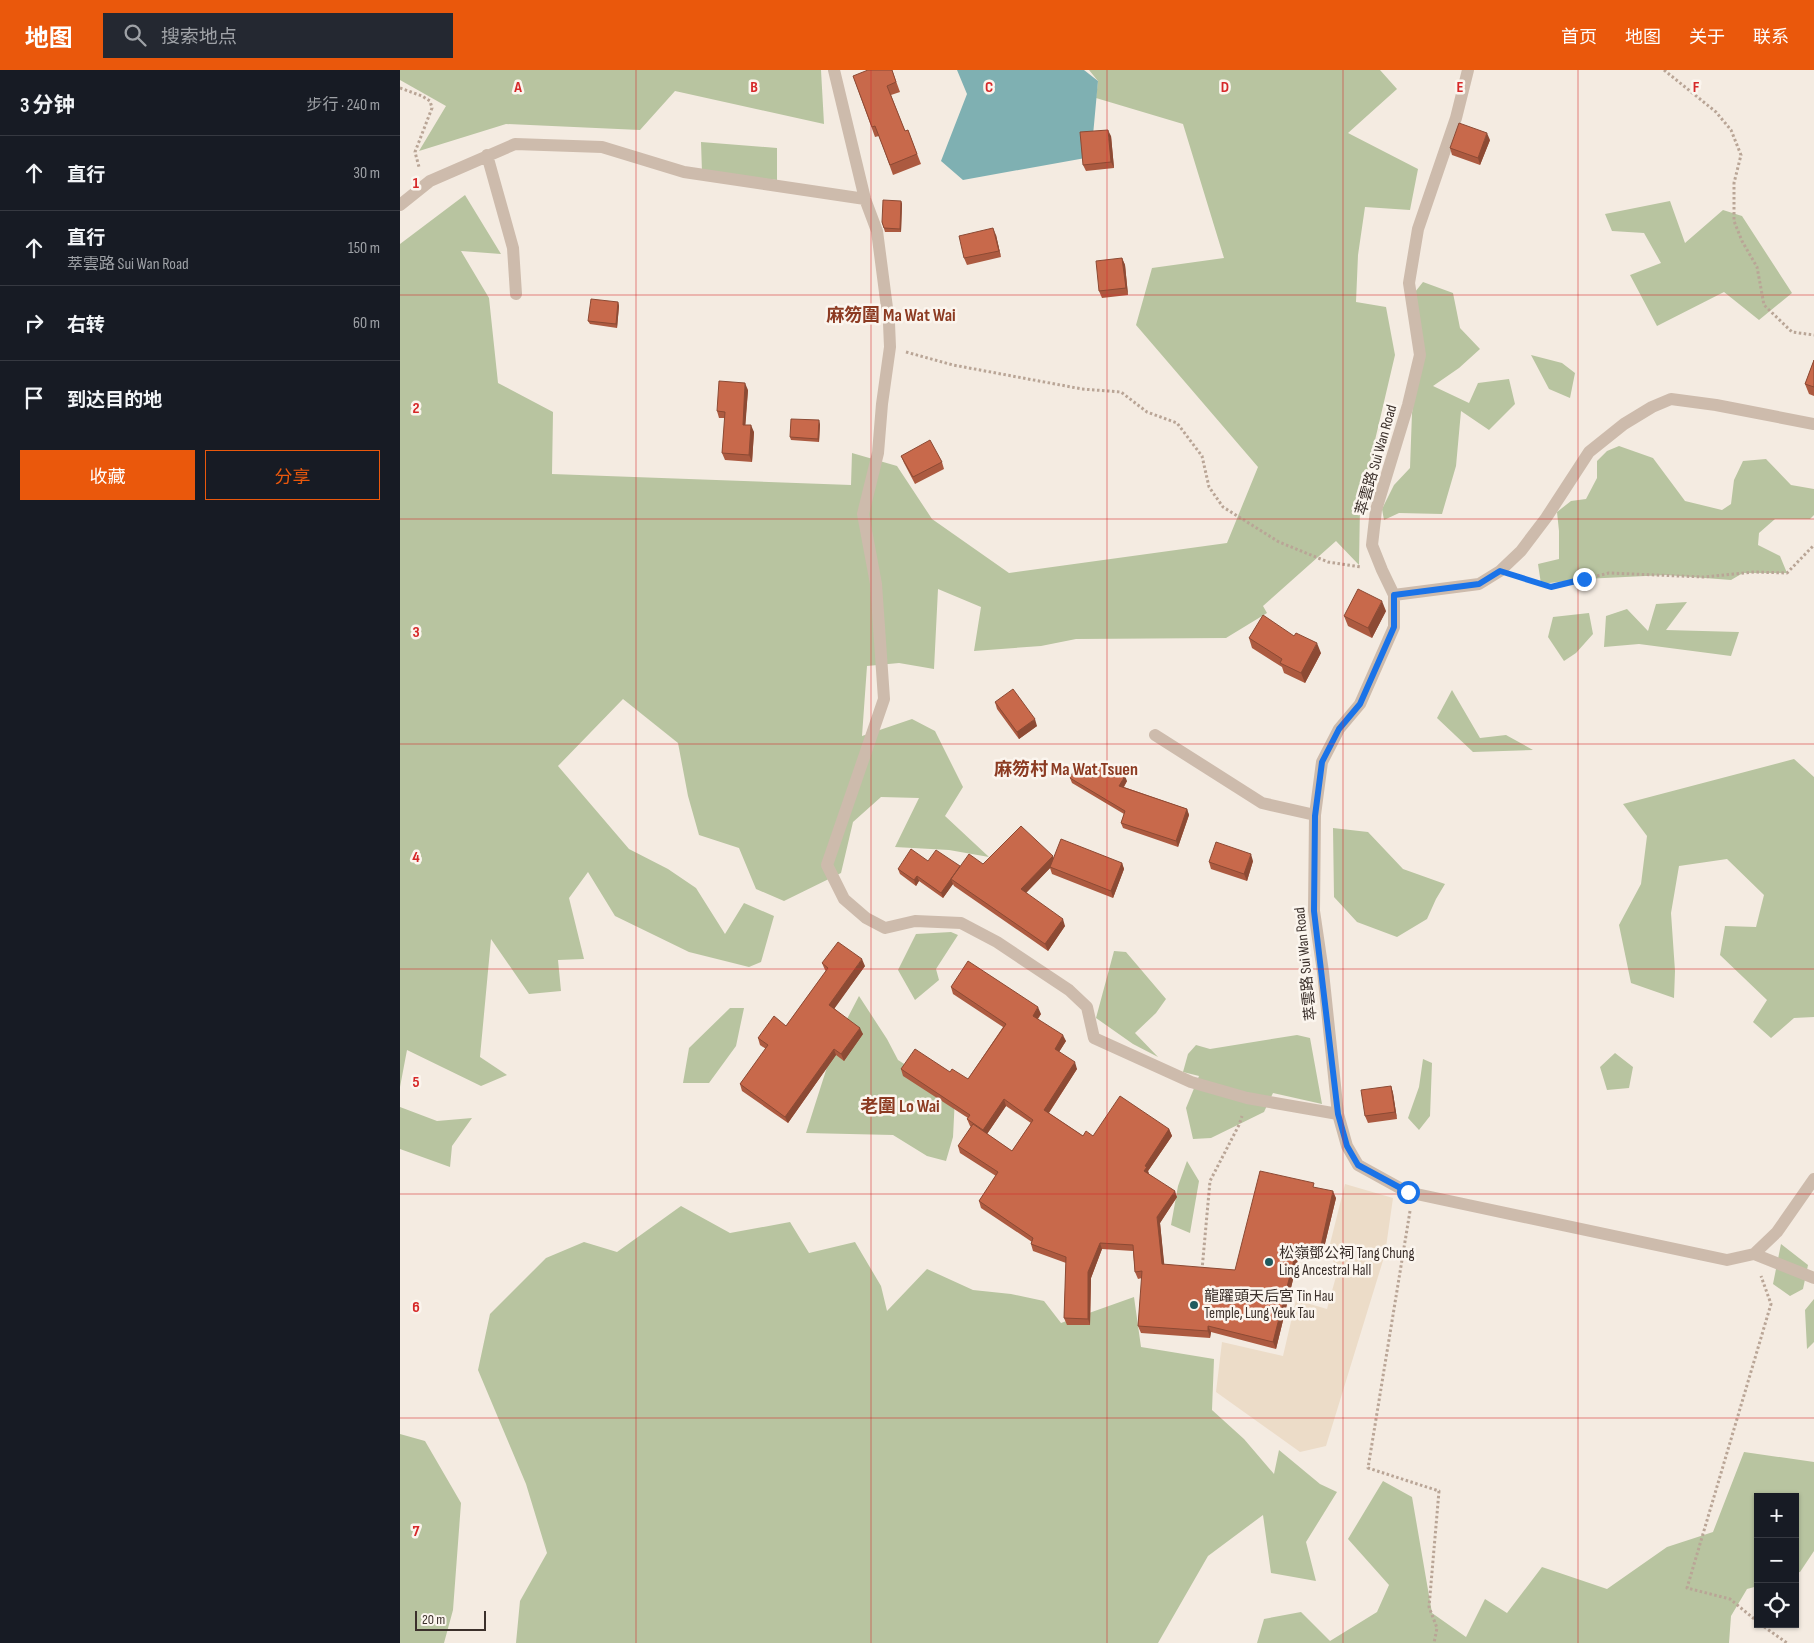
<!DOCTYPE html>
<html lang="zh">
<head>
<meta charset="utf-8">
<style>
  body { margin:0; font-family:"Sofia Sans Condensed","Noto Sans SC",sans-serif; background:#242831; color:#f1f3f6 }
  .controls { position:absolute; right:15px; bottom:15px; display:grid; overflow:hidden; border-radius:0px; box-shadow:0 1px 4px #0004 }
  .controls button { width:45px; height:45px; display:grid; place-items:center; padding:0; border:0; border-bottom:1px solid #363941; background:#171b24; color:#f1f3f6; font:25px sans-serif }
  .scale { position:absolute; left:15px; bottom:12px; width:71px; box-sizing:border-box; padding-left:5px; border:2px solid #3b302b; border-top:0; font-size:14px; line-height:18px; white-space:nowrap; color:#3b302b; -webkit-text-stroke:4px #fbf5ee; paint-order:stroke }
  .stop { position:absolute; width:15px; height:15px; margin:-11px; border:4px solid #1a73e8; border-radius:50%; background:#fff }
  .stop.end { background:#1a73e8; border-color:#fff; box-shadow:0 1px 5px #0008 }
  .list { margin:0; padding:0; list-style:none }
  h2 { display:flex; justify-content:space-between; align-items:center; height:65px; margin:0; padding:0 20px; font-size:21px }
  h2 small { font-size:16px; font-weight:400; color:#9ea1a6 }
  .list li { display:grid; grid-template-columns:32px 1fr auto; gap:15px; align-items:center; box-sizing:border-box; height:75px; padding:0 20px; border-top:1px solid #363941 }
  .list b { display:block; font-size:19px; white-space:nowrap }
  .list p { margin:0; font-size:16px; white-space:nowrap; color:#9ea1a6 }
  .list em { font-size:16px; font-style:normal; color:#9ea1a6 }
  .actions { display:flex; gap:10px; padding:15px 20px }
  .actions a { flex:1; padding:11px 0; border:1px solid #ea580c; border-radius:0px; text-align:center; font-size:18px; color:#ea580c }
  .actions .main { background:#ea580c; color:#fff }
  .icon { flex:none; width:28px; height:28px; fill:none; stroke:currentColor; stroke-width:2; stroke-linecap:round; stroke-linejoin:round }
  .map { position:relative; flex:none; width:1414px; height:1573px; overflow:hidden }
  header { display:flex; align-items:center; gap:30px; box-sizing:border-box; height:70px; padding:0 25px; background:#ea580c; color:#fff }
  header strong { font-size:24px }
  nav { display:flex; gap:28px; margin-inline-start:auto; font-size:18px }
  .search { width:350px; height:45px; background:#242831; display:flex; align-items:center; gap:12px; box-sizing:border-box; padding:0 18px; border-radius:0px; color:#9ea1a6; font-size:19px }
  main { display:flex }
  aside { flex:1; background:#171b24 }
  .map>svg:first-child { display:block }
</style>
</head>
<body>
<header>
<strong>地图</strong>
<div class="search"><svg class="icon" aria-label="search" viewBox="0 0 24 24"><circle cx="10" cy="10" r="6"/><path d="M15 15l6 6"/></svg>搜索地点</div>
<nav><a>首页</a><a>地图</a><a>关于</a><a>联系</a></nav>
</header>
<main>
<aside>
<h2>3 分钟<small>步行 · 240 m</small></h2>
<ul class="list">
<li><svg class="icon" aria-label="ahead" viewBox="0 0 24 24"><path d="M12 20V5M6 11l6-6 6 6"/></svg><div><b>直行</b></div><em>30 m</em></li>
<li><svg class="icon" aria-label="ahead" viewBox="0 0 24 24"><path d="M12 20V5M6 11l6-6 6 6"/></svg><div><b>直行</b><p>萃雲路 Sui Wan Road</p></div><em>150 m</em></li>
<li><svg class="icon" aria-label="right" viewBox="0 0 24 24"><path d="M7 20v-9h11M14 6l5 5-5 5"/></svg><div><b>右转</b></div><em>60 m</em></li>
<li><svg class="icon" aria-label="arrive" viewBox="0 0 24 24"><path d="M6 21V4h12l-3 4 3 4H6"/></svg><div><b>到达目的地</b></div></li>
</ul>
<div class="actions"><a class="main">收藏</a><a>分享</a></div>
</aside>
<div class="map">
<svg width="1414" height="1573" viewBox="0 0 1414 1573">
  <rect width="100%" height="100%" fill="#f4ebe1"/>
  <path fill="#b8c4a0" d="M0,0H421L424,54L275,21L240,60L106,54L19,81L46,36L0,10Z
    M689,0H980L997,19L948,63L1018,99L1010,140L965,137L958,185L956,232L986,237L995,285L960,434L959,495L936,471L863,536L867,543L826,568L676,569L641,576L574,581L581,537L538,519L534,599L499,593L467,596L462,666L512,649L535,661L563,717L545,746L589,787L549,780L495,777L519,728L481,727L453,752L441,803L384,831L356,819L339,778L299,765L288,726L278,673L223,629L158,696L229,779L268,799L296,818L325,864L344,833L374,846L361,892L349,897L289,882L215,846L188,802L169,828L184,889L158,890L161,921L129,924L91,869L80,987L107,1005L81,1016L7,980L0,1017V174L65,125L101,184L61,181L89,228L98,313L153,342L152,404L451,415L452,383L497,396L532,449L609,503L827,473L858,397L736,255L752,198L824,188L783,54L696,28L698,11Z
    M301,72L377,78V110L302,102Z
    M1270,131L1285,173L1323,140L1342,146L1392,223L1359,250L1324,222L1257,256L1230,205L1261,193L1244,163L1212,161L1205,144Z
    M1023,212L1053,223L1060,258L1080,279L1059,298L1033,316L1069,333L1078,313L1109,309L1115,334L1089,360L1061,341L1056,396L1042,444L999,443L984,450L982,439L994,415L1010,398L1012,343L1020,285L1011,227Z
    M1131,285L1162,293L1175,303L1170,328L1149,319Z
    M1219,376L1253,388L1285,431L1322,440L1331,434L1334,410L1343,391L1366,389L1391,415L1414,419V445L1410,449H1375L1359,463L1358,475L1380,486L1387,503H1343L1331,510L1266,505L1184,509L1141,514L1138,494L1159,489V461L1157,442L1171,431L1186,429L1197,408V391L1207,381Z
    M1287,532L1266,560L1339,562L1331,586L1239,574L1204,577L1206,546L1227,539L1248,561L1256,534Z
    M1189,543L1193,564L1176,583L1164,591L1148,567L1153,547Z
    M1052,620L1080,668L1106,665L1133,680L1073,682L1037,648Z
    M1394,689L1414,707V947L1394,948L1371,968L1353,952L1367,930L1320,885L1325,856L1356,857L1364,825L1327,789L1279,796L1271,843L1275,901L1274,928L1231,913L1219,855L1241,814L1247,766L1223,734Z
    M933,758L968,762L1003,799L1045,814L1036,829L1027,849L997,867L957,852L934,827Z
    M551,862L558,865L536,899L539,910L515,930L498,900L516,864Z
    M714,881L726,882L766,929L756,943L735,963L758,987L733,974L696,948Z
    M459,926L487,969L498,990L555,1027L553,1067L546,1091L527,1086L493,1065L406,1063L435,972Z
    M330,938H344L336,976L309,1013H283L289,978Z
    M897,965L910,968L922,1034L873,1023L864,1042L811,1068L793,1069L786,1038L799,1006L783,1002L788,984L796,975L810,979Z
    M1215,983L1233,997L1229,1018L1207,1020L1200,997Z
    M1023,989L1032,993L1030,1046L1019,1060L1008,1048L1019,1017Z
    M0,1037L37,1051L72,1048L52,1076L50,1097L0,1079Z
    M787,1091L799,1111L790,1163L771,1155L778,1116Z
    M281,1136L330,1163L390,1152L409,1183L455,1172L481,1216L487,1241L527,1199L573,1220L611,1224L644,1231L661,1253L734,1227L741,1277L814,1289L812,1340L844,1369L874,1404L879,1380L920,1414L937,1422L906,1472L916,1511L871,1503L863,1445L808,1486L758,1573H116L120,1531L147,1483L126,1414L78,1300L90,1244L146,1188L184,1172L217,1182Z
    M1381,1174L1408,1195L1403,1219L1390,1226L1373,1214Z
    M1414,1229V1272L1407,1279L1405,1240Z
    M0,1364L25,1371L61,1433L53,1540L44,1573H0Z
    M1344,1382L1414,1392V1481L1400,1502L1395,1503V1427H1358V1516L1347,1519L1331,1546L1329,1573H857L864,1549L901,1542L930,1571L977,1542L989,1515L948,1469L983,1411L1012,1427L1032,1543L1066,1567L1085,1529L1107,1543L1142,1497L1207,1519L1267,1477L1313,1462Z"/>
  <path fill="#ecdcc8" d="M945,1114L993,1128L985,1184L926,1376L900,1382L816,1322L822,1272L883,1286L896,1230L927,1239L937,1203L929,1178Z"/>
  <path fill="#7fb0b2" d="M557,0H684L698,11L691,87L563,110L541,91L567,24Z"/>
  <g fill="none" stroke-linecap="round" stroke-linejoin="round">
    <path stroke="#b9a596" stroke-width="3" stroke-dasharray="2.5 2.5" stroke-linecap="butt" d="M1264,0L1316,42L1331,60L1341,85L1334,113V151L1342,171L1357,197L1364,235L1392,262L1414,265
      M0,18L22,26L30,31L32,38L15,82L19,97
      M506,282L553,295L682,319L721,322L747,342L777,353L802,386L809,417L823,437L879,472L928,492L961,497
      M1120,507L1151,517L1209,503L1303,507L1354,502L1387,503L1414,475
      M1010,1141L968,1398L1039,1421L1029,1537L1037,1558L1034,1573
      M802,1200L810,1111L839,1055L842,1046
      M1358,1552L1330,1529L1287,1518L1371,1234L1361,1206
      M1360,1554L1387,1573"/>
    <path stroke="#cdbbac" stroke-width="12" d="M434,0L465,129L477,161L489,253L490,277L482,334L478,383L463,444L476,514L484,629L427,795L444,829L466,848L485,858L515,851L561,853L597,872L669,920L687,937L694,968L791,1012L847,1028L938,1044
      M1068,0L1056,48L1018,159L1009,213L1020,285L1008,335L976,440L972,475L982,500L994,525V557L960,634L939,659L922,692L915,745L914,841L923,902L938,1044L947,1076L958,1095L1007,1122L1327,1190L1354,1184L1414,1208
      M87,85L113,178L116,224
      M0,135L30,111L115,74L202,77L284,102L465,129
      M994,525L1079,514L1100,501L1121,481L1146,448L1189,382L1224,354L1252,337L1271,329L1316,335L1414,354
      M755,665L862,733L915,745
      M1354,1184L1377,1162L1414,1109"/>
  </g>
  <path fill="#ac5a40" fill-rule="evenodd" d="M492,0L500,22L491,25L505,61L508,60L521,94L493,105L479,66L475,67L453,6Z
    M711,66L714,98L686,101L683,95Z
    M1090,70L1080,95L1052,85L1050,78Z
    M501,131L502,134L501,162H485L482,152Z
    M596,165L601,187L567,195L564,188Z
    M722,188L725,195L728,225L702,228L699,221Z
    M218,232L219,236L217,258L190,254L188,251Z
    M1414,290V326L1409,324L1405,314Z
    M348,320L345,355L354,362L352,392L325,390L322,383L325,348H319L317,341Z
    M420,354L419,372L391,370L390,367Z
    M501,386L542,392L544,399L515,414L504,393Z
    M986,541L972,568L948,556L944,546Z
    M849,568L921,583L905,613L884,603L882,597L852,578Z
    M595,632L637,656L619,669L597,639Z
    M693,707L727,711L724,717L787,739L789,745L778,777L723,758L721,753L724,744L672,713L670,708Z
    M653,786V788L722,793L724,799L713,828L652,804L650,798L626,823L665,856L648,881L554,816L553,814L543,828L519,811L516,816L500,804L498,799L528,791L560,797Z
    M853,791L847,811L811,799L809,792Z
    M422,893L465,896L434,938L463,964L444,991L436,985L388,1053L342,1021L340,1014L366,979L360,975L358,968L386,956L426,901L425,900Z
    M551,917L641,944L638,949L666,971L659,982L677,999L649,1043L683,1066H693L769,1059L772,1066L748,1101L749,1104L777,1127L760,1153L764,1195L835,1200L916,1118L936,1128L922,1186L900,1181L876,1279L811,1262L810,1268L741,1263L738,1256L742,1208L738,1209L735,1202L733,1181L702,1179L691,1208L690,1255H667L664,1248L666,1193L633,1181L631,1174L632,1172L581,1138L579,1131L596,1106L560,1083L558,1076L571,1057L570,1056L567,1049L568,1048L503,1006L501,999L550,1002L568,1009L603,957L553,924ZM606,1036L631,1053L612,1081L587,1064Z
    M991,1016L993,1023L997,1049L968,1053L965,1046Z"/>
  <path fill="#8c4a34" d="M708,60L711,66L714,98L711,92Z
    M1087,63L1090,70L1080,95L1078,88Z
    M501,131L502,134L501,162L500,159Z
    M593,158L596,165L601,187L599,181Z
    M722,188L725,195L728,225L726,218Z
    M218,232L219,236L217,258L216,254Z
    M345,313L348,320L345,361L343,355Z
    M419,350L420,354L419,372L418,369Z
    M351,355L354,362L352,392L349,385Z
    M982,531L986,541L972,568L968,558Z
    M917,573L921,583L905,613L901,603Z
    M635,649L637,656L619,669L617,662Z
    M725,706L727,711L721,721L719,716Z
    M787,739L789,745L778,777L776,771Z
    M851,784L853,791L847,811L844,804Z
    M653,786L655,793L623,826L621,819Z
    M722,793L724,799L713,828L711,821Z
    M560,796L551,809L553,814L543,828L541,823Z
    M517,806L519,811L516,816L514,810Z
    M663,849L665,856L648,881L645,874Z
    M462,889L465,896L432,942L429,935Z
    M638,937L641,944L635,952L633,946Z
    M460,958L463,964L444,991L441,984Z
    M663,965L666,971L657,985L655,979Z
    M434,979L436,985L388,1053L385,1047Z
    M675,992L677,999L646,1047L644,1040Z
    M991,1016L993,1023L997,1049L995,1042Z
    M604,1029L606,1036L585,1067L583,1060Z
    M769,1059L772,1066L748,1101L749,1104L744,1101L745,1096Z
    M775,1121L777,1127L760,1153L765,1201L762,1194L757,1147Z
    M933,1121L936,1128L922,1186L920,1180Z
    M700,1173L702,1179L691,1208L690,1255L688,1249V1202Z
    M898,1174L900,1181L876,1279L873,1272Z
    M808,1256L811,1262L810,1268L808,1261Z"/>
  <path fill="#c8694b" stroke="#8c4a34" d="M468,0H492L496,12L487,16L505,61L508,60L517,84L490,95L475,56L472,57L453,6Z
    M1059,53L1087,63L1078,88L1050,78Z
    M708,60L711,92L683,95L680,62Z
    M483,130L501,131L500,159L484,158L482,152Z
    M593,158L599,181L564,188L559,166Z
    M722,188L726,218L699,221L696,191Z
    M191,229L218,232L216,254L188,251Z
    M1414,290V317L1405,314Z
    M319,311L345,313L343,355H351L349,385L322,383L325,342L317,341Z
    M391,349L419,350L418,369L390,367Z
    M530,370L542,392L513,407L501,386Z
    M958,519L982,531L968,558L944,546Z
    M863,545L894,566L896,563L917,573L901,603L880,593L882,589L849,568Z
    M613,619L635,649L617,662L595,632Z
    M702,692L725,706L719,716L787,739L776,771L721,753L725,741L670,708L674,700L693,707Z
    M621,756L653,786L621,819L663,849L645,874L551,809L569,784L583,794Z
    M661,769L722,793L711,821L650,797Z
    M816,772L851,784L844,804L809,792Z
    M511,779L528,791L536,780L560,796L541,823L517,806L514,810L498,799Z
    M438,872L462,889L429,935L460,958L441,984L434,979L385,1047L340,1014L368,975L358,968L374,946L386,956L428,898L422,893Z
    M568,891L638,937L633,946L663,965L655,979L675,992L644,1040L683,1066L686,1061L693,1066L720,1026L769,1059L745,1096L747,1097L744,1101L775,1121L757,1147L762,1194L835,1200L860,1101L914,1113L913,1117L933,1121L920,1180L898,1174L873,1272L808,1256V1261L738,1256L742,1201L735,1202L733,1175L700,1173L688,1202V1249L664,1248L666,1187L631,1174L633,1168L579,1131L598,1102L558,1076L573,1054L612,1081L633,1050L604,1029L583,1060L567,1049L570,1045L501,999L515,979L550,1002L552,999L568,1009L606,954L551,917Z
    M991,1016L995,1042L965,1046L961,1020Z"/>
  <g fill="none" stroke-linecap="round" stroke-linejoin="round">
    <path stroke="#1a73e8" stroke-width="6" d="M1008,1122L958,1095L947,1076L938,1044L914,841L915,746L922,692L939,659L960,634L979,591L994,557V525L1079,514L1100,501L1151,517L1184,509"/>
  </g>
  <path fill="none" stroke="#d62828" stroke-width="1" stroke-opacity="0.55" d="M236,0V1573M471,0V1573M707,0V1573M943,0V1573M1178,0V1573M0,225H1414M0,449H1414M0,674H1414M0,899H1414M0,1124H1414M0,1348H1414"/>
  <g fill="#1f5a5e" stroke="#fbf5ee" stroke-width="2">
    <circle cx="869" cy="1192" r="5"/>
    <circle cx="794" cy="1235" r="5"/>
  </g>
  <g text-anchor="middle" stroke-width="5" stroke-linejoin="round" paint-order="stroke">
    <g font-size="15" fill="#3b302b" stroke="#fbf5ee">
      <text transform="translate(976 390) rotate(-74)" y="5">萃雲路 Sui Wan Road</text>
      <text transform="translate(905 894) rotate(-96)" y="5">萃雲路 Sui Wan Road</text>
    </g>
    <g font-size="15" fill="#3b302b" stroke="#fbf5ee" text-anchor="start">
      <text x="879" y="1188">松嶺鄧公祠 Tang Chung<tspan x="879" dy="17">Ling Ancestral Hall</tspan></text>
      <text x="804" y="1231">龍躍頭天后宮 Tin Hau<tspan x="804" dy="17">Temple, Lung Yeuk Tau</tspan></text>
    </g>
    <g font-size="18" font-weight="bold" fill="#8c3b22" stroke="#fbf5ee">
      <text x="491" y="251">麻笏圍 Ma Wat Wai</text>
      <text x="666" y="705">麻笏村 Ma Wat Tsuen</text>
      <text x="500" y="1042">老圍 Lo Wai</text>
    </g>
  </g>
  <g font-size="16" text-anchor="middle" font-weight="bold" fill="#d62828" stroke="#fbf5ee" stroke-width="5" stroke-linejoin="round" paint-order="stroke">
    <text x="118" y="22">A</text>
    <text x="354" y="22">B</text>
    <text x="589" y="22">C</text>
    <text x="825" y="22">D</text>
    <text x="1060" y="22">E</text>
    <text x="1296" y="22">F</text>
    <text x="16" y="118">1</text>
    <text x="16" y="343">2</text>
    <text x="16" y="567">3</text>
    <text x="16" y="792">4</text>
    <text x="16" y="1017">5</text>
    <text x="16" y="1242">6</text>
    <text x="16" y="1466">7</text>
  </g>
</svg>
<div class="controls">
<button>+</button>
<button>−</button>
<button><svg class="icon" aria-label="locate" viewBox="0 0 24 24"><circle cx="12" cy="12" r="6"/><path d="M12 2v4M12 18v4M2 12h4M18 12h4"/></svg></button>
</div>
<div class="scale">20 m</div>
<div class="stop" style="left:1008px;top:1122px"></div>
<div class="stop end" style="left:1184px;top:509px"></div>
</div>
</main>
</body>
</html>
